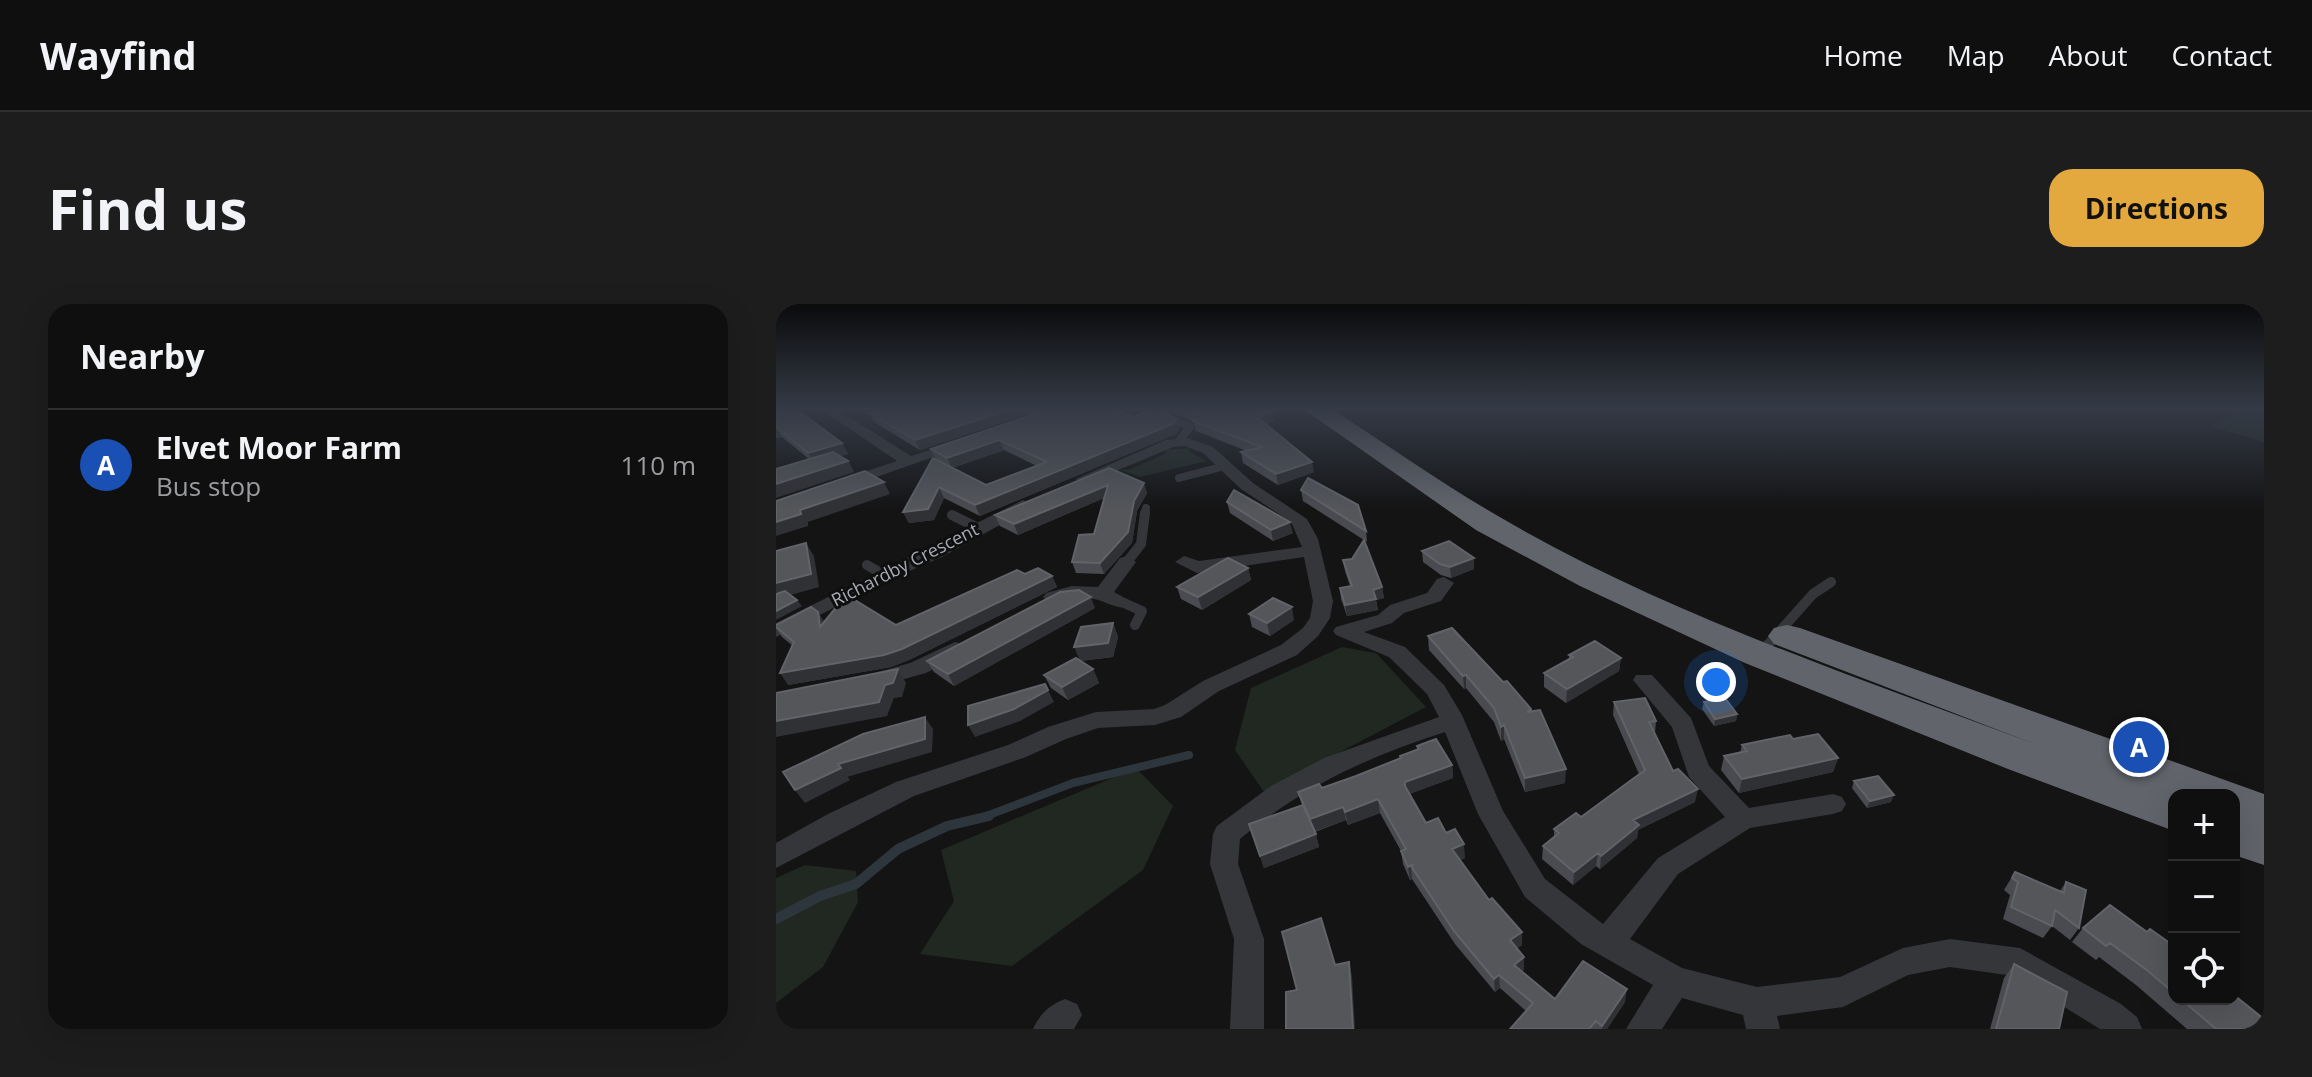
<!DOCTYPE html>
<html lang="en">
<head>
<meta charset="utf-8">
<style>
  body { margin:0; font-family:"Open Sans",sans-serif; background:#1d1d1e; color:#f1f3f6 }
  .controls { position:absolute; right:24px; bottom:24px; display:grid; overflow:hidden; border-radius:16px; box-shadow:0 8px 32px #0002 }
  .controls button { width:72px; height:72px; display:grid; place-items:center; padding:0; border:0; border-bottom:2px solid #2f2f30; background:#0f0f10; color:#f1f3f6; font:40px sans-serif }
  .you { position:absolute; left:940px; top:378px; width:28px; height:28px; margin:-20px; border:6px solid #fff; border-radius:50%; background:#1a73e8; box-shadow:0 0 0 12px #1a73e833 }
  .badge { display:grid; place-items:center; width:52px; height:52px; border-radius:50%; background:#e3a83e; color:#fff; font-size:26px; font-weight:700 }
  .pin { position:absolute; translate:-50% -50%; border:4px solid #fff; box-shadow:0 2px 8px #0006 }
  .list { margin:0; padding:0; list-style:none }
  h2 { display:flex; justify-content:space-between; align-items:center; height:104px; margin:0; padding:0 32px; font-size:34px }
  h2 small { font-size:26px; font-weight:400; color:#9b9c9f }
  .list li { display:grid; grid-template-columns:52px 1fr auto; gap:24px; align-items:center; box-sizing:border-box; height:112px; padding:0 32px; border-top:2px solid #2f2f30 }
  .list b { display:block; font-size:30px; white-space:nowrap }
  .list p { margin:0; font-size:26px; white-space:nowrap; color:#9b9c9f }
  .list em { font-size:26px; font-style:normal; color:#9b9c9f }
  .icon { flex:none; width:44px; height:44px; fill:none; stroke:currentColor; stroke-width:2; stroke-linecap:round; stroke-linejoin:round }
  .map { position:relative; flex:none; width:1488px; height:725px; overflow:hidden; border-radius:24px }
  header { display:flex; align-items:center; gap:48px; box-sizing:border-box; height:112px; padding:0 40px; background:#0f0f10; border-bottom:2px solid #2f2f30 }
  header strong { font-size:38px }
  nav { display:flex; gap:44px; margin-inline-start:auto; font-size:28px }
  .intro { display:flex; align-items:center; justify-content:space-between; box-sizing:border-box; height:192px; padding:0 48px }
  h1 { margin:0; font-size:56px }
  .button { padding:20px 36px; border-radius:24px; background:#e3a83e; color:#111; font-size:28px; font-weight:700 }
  main { display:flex; gap:48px; padding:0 48px }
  aside { flex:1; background:#0f0f10; border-radius:24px; box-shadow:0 8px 32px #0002 }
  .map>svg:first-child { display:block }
</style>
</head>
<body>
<header>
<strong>Wayfind</strong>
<nav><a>Home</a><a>Map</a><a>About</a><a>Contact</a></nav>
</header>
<div class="intro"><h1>Find us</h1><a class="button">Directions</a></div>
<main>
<aside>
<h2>Nearby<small></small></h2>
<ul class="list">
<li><span class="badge" style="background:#1a4fb4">A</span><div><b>Elvet Moor Farm</b><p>Bus stop</p></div><em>110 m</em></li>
</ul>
</aside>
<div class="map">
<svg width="1488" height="725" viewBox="0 0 1488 725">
  <rect width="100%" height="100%" fill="#141415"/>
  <path fill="#202821" d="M1471,104H1488V138L1434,122Z
    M412,144L414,148L431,157L364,173L344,166H352L389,150L390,146Z
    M566,343L600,349L650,403L488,488L459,446L475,384Z
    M360,464L397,502L367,566L236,662L144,650L178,597L165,546Z
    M29,561L80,567L82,598L47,663L0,699V574Z"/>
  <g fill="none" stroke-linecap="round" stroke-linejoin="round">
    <path stroke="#2e363d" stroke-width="8" d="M205,514L297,479L413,451"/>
    <path stroke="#2e363d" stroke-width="10" d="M0,615L44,592L80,580L122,545L171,522L213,512"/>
    <path stroke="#35363a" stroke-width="8" d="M398,116L414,123L403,137
      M403,174L449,162
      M369,211L370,204"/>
    <path stroke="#35363a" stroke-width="10" d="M176,211L202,224
      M351,258L365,240L369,209
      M91,261L108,271
      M348,299L366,307L359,321
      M988,345L1037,290L1055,278"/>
    <path stroke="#35363a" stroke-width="12" d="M984,350L990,343"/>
    <path fill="#35363a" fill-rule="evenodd" d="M43,104H59L135,152L184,137L191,141L75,182H63V176L121,157Z
      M411,134L437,143L477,179L531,215L542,235L557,297L554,314L542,332L521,351L443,387L405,413L379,421L322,424L290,435L250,453L138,492L0,564V539L52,510L120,478L232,441L272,423L320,408L378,405L389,401L427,377L505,341L527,324L534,314L537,297L528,253L421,269L399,258L408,252L423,257L526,243L515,218L465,185L427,149L409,142L397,143L314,178H302L300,175L390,136Z
      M247,196L255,201L253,205L166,253L115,275L0,333V319Z
      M351,252L360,258L338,288L358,299L355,303C340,307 326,294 311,294C296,293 278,304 267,293L270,289L296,282L322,283L344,254Z
      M668,273L678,279L665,297L628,309L616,319L588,328L629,343L668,381L686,411L727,507L769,575L827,620L882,554L949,513L913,473L896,423L857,376L860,371H876L915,414L933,462L973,504L1057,490L1066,493L1070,500L1066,507L1057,510L974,524L902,570L854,635L906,664L981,683L1064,673L1127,644L1174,635L1244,644L1345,700L1361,713L1366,725H1324L1238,672L1174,663L1132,671L1067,703L1001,712L1004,725H970L967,711L906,694L886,725H850L877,681L805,640L749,593L702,510L669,428C593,452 526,483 464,535L462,560L488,635V725H454L458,635L434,560L437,530L441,522L495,482L548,454L663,413L651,390L613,353L560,331L557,327L560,323L602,311L614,301L651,289L661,275Z
      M179,338L187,340L190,345L187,350L150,369L96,384L88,382L85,377L88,372L134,359Z
      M289,695L301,700L306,711L298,725H257C264,710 273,701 289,695Z"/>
    <path fill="#61646b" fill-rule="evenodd" d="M526,104H554C610,140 665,179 722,212C887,309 1083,374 1261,441L998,340L992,332L998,324L1011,321L1024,324L1488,490V561L1458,551V491H1398V527L1232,465L969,359L804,282L700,226Z"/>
  </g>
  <path fill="#4a4b50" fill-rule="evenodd" d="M0,104L66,139L72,150L64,152L72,157L78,168L33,155L6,133L2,134L0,133Z
    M113,104H335L359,113L376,104H471L496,108L498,117L490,120L538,168L502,181L467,159L465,148L471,147L420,127L417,117L396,109L395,112L400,116L403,126L400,130L204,212L168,194L158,216L133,219L127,208L160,156L155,145L253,112L249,111L144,146L98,118L93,109ZM228,146L261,162L210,181L176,164Z
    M333,164L371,189L361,207L356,239L328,270L300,269L296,258L318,230L328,194L242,231L224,222L219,211Z
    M525,186L590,227L591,238L588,236L606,283L608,294L600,296L602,306L571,312L565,295L564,284L574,282L569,267L567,256L576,255L588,236L527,197Z
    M451,198L517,229L497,237L454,209Z
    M646,247L698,254V265L675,274L665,271L647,258Z
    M472,264L475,276L426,306L405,295L401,283Z
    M249,270L276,272L281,283L133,356L115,363L12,381L17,342L6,333L0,324V321L48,318L120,321Z
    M319,304L178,382L158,368L151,357Z
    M473,310L518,316L494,332L476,323Z
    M337,319L342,333L337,353L304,357L317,365L323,379L292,396L275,384L268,371L304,356Z
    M652,332L727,378L755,405L789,479L749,488L728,435L725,437L718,418L690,384L688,385L653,346Z
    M793,351L845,354L843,367L790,399L768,383V369L793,355Z
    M838,398L880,417L879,429L897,467L919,498L862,526L861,534L824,565L820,562L797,581L766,555L767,542L778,533V525L805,513L863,470L837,411Z
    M928,398L961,410L960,417L938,422L926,405Z
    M966,441L1062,454L1057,468L963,489L945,466L948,452L964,449Z
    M641,442L676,461L677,474L633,490L650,519L670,529L689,554L684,556L746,641L741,644L748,653V666L746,667L779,695L849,698L831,725H734L750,707L724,684L719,688L679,640L636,575L634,576L627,560L625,547L604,509L572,521L570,516L539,528L543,543L488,564L473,520L526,501L522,488L546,484L580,472L624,455V452L641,446Z
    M1078,477L1115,498L1091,504L1076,484Z
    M1239,568L1284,587L1290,578L1303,624L1294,636L1276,622L1267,634L1227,615L1234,591L1228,586Z
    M1307,624L1371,628L1398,642V695H1458L1488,725H1411L1360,681L1323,653L1320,656L1296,638Z
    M1238,660L1283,725H1214L1228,674Z"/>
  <path fill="#303134" d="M79,104H100L81,108Z
    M239,104H246L249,111L144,146L139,136Z
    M391,104H395L396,109L391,118L389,108Z
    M496,108L498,117L484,123L482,114Z
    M400,116L403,126L400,130L204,212L199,201Z
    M0,123L6,133L2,134L0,131Z
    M223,136L228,146L176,164L171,154Z
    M66,139L72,150L38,160L32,149Z
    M72,157L78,168L0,194V180Z
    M536,158L538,168L502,181L500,170Z
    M108,178L114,190L32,218V222L0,232V218L24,206Z
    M368,179L371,189L361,207L356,239L328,270L324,259Z
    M332,181L335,191L242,231L238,220Z
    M163,183L168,194L158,216L133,219L127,208Z
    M514,218L517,229L497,237L495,226Z
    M30,239L38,252L43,283L4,294L0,288V279Z
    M698,254V265L675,274L674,263Z
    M472,264L475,276L426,306L422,293Z
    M276,272L281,283L133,356L115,363L12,381L4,369Z
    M606,283L608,294L600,296L602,306L571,312L569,301L597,286Z
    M315,293L319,304L178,382L172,370Z
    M21,296L26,302L0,316V307Z
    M516,303L518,316L494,332L491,319Z
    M42,308L49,319L44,323Z
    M337,319L342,333L337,353L304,357L298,343Z
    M845,354L843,367L790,399L791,385Z
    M122,365L130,379L126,393L118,394L111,412L0,433V417L109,381Z
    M317,365L323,379L292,396L286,383Z
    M690,371V384L688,385L687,372Z
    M272,386L278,398L244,417L199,433L192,421Z
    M961,410L960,417L938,422L939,415Z
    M149,413L157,425L156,448L71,473L62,460Z
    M728,421V435L725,437V423Z
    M1062,454L1057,468L963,489L966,475Z
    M676,461L677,474L631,491L629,482V478Z
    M65,464L74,476L29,499L19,486Z
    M790,465L789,479L749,488V474Z
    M922,485L919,498L862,526L861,534L824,565L825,552L857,516Z
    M1118,491L1115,498L1091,504L1094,497Z
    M602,495L604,509L572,521L569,508Z
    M567,503L570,516L537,528L534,515Z
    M540,530L543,543L488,564L484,552Z
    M688,540L689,554L678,558L676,545Z
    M822,549L820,562L797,581L798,568Z
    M635,562L636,575L634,576L632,563Z
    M746,628V641L734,649V636Z
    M748,653V666L738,674V661Z
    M573,658L576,672L579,725H577Z
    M723,671L724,684L719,688L718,675Z
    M851,685L849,698L831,725H826V722Z"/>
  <path fill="#54565a" stroke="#616368" stroke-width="2" d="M0,104H19L66,139L32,149L0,123Z
    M113,104H239L139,136L93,109Z
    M253,104H335L359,113L376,104H391L389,108L400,116L397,120L199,201L163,183L152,205L127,208L157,154L210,181L271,158L223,136L171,154L155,145L259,110L261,106Z
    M405,104H471L496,108L482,114L536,158L500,170L465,148L486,143L417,117L415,107Z
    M57,148L72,157L0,180V165Z
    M333,164L368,179L358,197L352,228L324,259L296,258L303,231L318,230L332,181L238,220L219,211Z
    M89,167L108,178L24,206L25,210L0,218V197Z
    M532,174L582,201L590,227L525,186Z
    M458,186L514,218L495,226L451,198Z
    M588,236L606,283L597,286L600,295L569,301L564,284L576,282L567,256L576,255Z
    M673,237L698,254L674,263L664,260L646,247Z
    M30,239L35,270L0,279V247Z
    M452,254L472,264L422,293L401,283Z
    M262,264L276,272L126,345L108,351L4,369L18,338L0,323V321L35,303L42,308L44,323L66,296L74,293L120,321L241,266L249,270Z
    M303,286L315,293L172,370L151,357L284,288Z
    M9,287L21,296L0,307V290Z
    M497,294L516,303L491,319L473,310Z
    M337,319L332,339L298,343L305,323Z
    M676,324L727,378L731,377L755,405L751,408L764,406L790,465L749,474L728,421L725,423L718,404L690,371L687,372L652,332Z
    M819,337L845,354L791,385L768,369L797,353L793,351Z
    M300,354L317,365L286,383L268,371Z
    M122,365L117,379L109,381L103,398L0,417V389Z
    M269,380L272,386L238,405L192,421V402Z
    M869,394L880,417L873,418L897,467L902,465L922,485L857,516L863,521L825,552L822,549L798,568L767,542L783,529L778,525L800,509L805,513L869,466L838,398Z
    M949,394L961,410L939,415L928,398Z
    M149,413V435L62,460L65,464L19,486L7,468L87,430Z
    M1042,430L1062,454L966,475L948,452L971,447L966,441L1014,431L1017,435Z
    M660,435L676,461L629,478V482L650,519L662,514L670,529L679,525L688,540L676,545L713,596L716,594L746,628L734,636L748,653L738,661L779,695L807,657L851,685L826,722L820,717L813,725H734L757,699L723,671L718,675L678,627L635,562L638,560L632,563L625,547L630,545L602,495L569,508L567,503L534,515L522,488L543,480L546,484L580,472L625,454L624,452L643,445L641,442Z
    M1102,472L1118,491L1094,497L1078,477Z
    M527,501L540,530L484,552L473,520Z
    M1239,568L1288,589L1290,578L1310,586L1303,624L1279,606L1276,622L1235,603L1242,578L1236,574Z
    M1334,601L1371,628L1374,625L1398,642V689L1372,667L1334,639L1330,642L1307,624Z
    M545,614L559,661L573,658L577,725H510V688L521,686L506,628Z
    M1238,660L1291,688L1283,725H1220Z
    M1458,691L1488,715V725H1440L1405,695H1458Z"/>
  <linearGradient id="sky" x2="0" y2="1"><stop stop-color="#0b0b0c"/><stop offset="0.51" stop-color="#343a46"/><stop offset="1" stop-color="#343a46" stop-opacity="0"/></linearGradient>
  <rect width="1488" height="205" fill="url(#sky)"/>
  <g text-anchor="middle" stroke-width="6" stroke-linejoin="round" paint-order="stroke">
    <g font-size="18" fill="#a7abb4" stroke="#0f0f10">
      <text transform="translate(129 261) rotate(-27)" y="6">Richardby Crescent</text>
    </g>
  </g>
</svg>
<div class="controls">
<button>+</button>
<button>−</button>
<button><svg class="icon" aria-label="locate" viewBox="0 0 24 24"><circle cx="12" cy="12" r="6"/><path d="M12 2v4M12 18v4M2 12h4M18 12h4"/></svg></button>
</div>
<div class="you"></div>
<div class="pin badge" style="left:1363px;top:443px;background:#1a4fb4">A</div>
</div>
</main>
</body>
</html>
